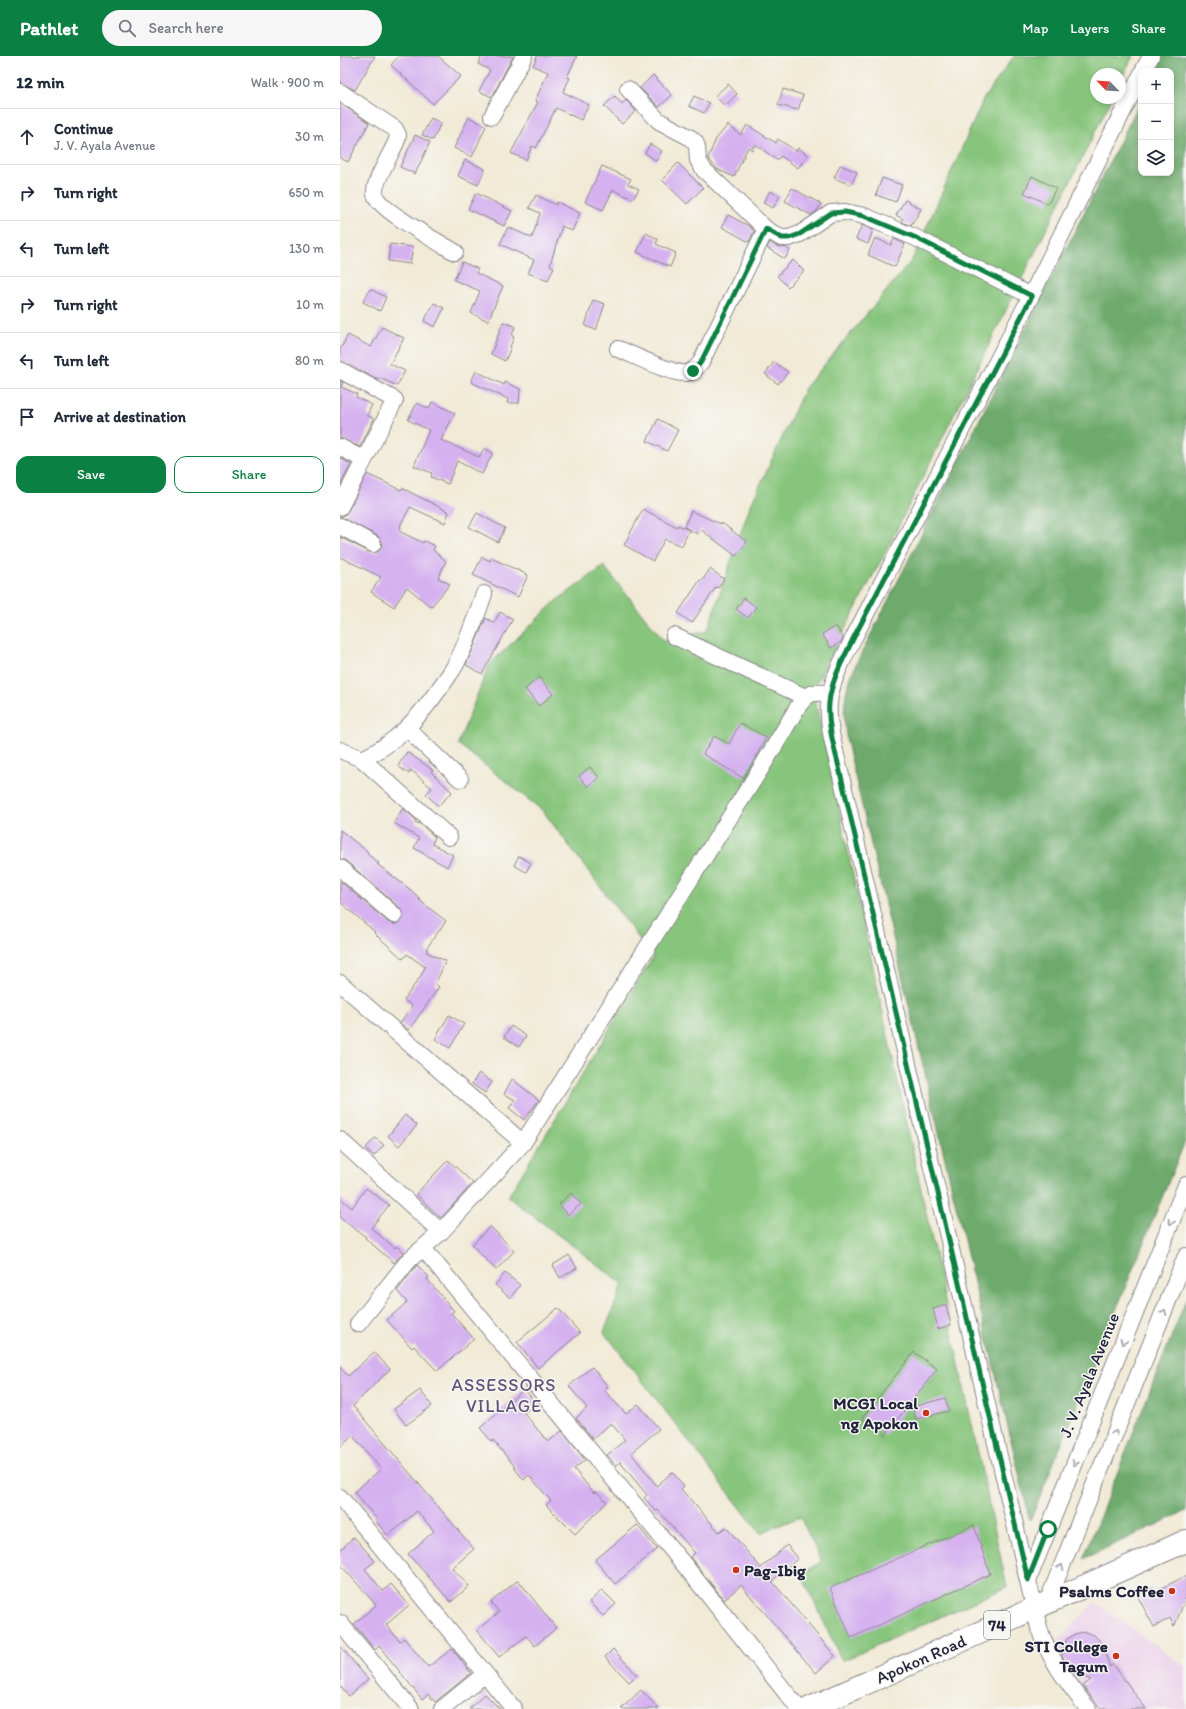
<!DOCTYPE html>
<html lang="en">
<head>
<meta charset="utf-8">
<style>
  body { margin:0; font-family:Itim,sans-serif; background:#f6f6f7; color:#1f2937 }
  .controls { position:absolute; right:12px; top:12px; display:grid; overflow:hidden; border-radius:8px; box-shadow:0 2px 6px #0003 }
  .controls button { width:36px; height:36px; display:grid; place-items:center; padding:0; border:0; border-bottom:1px solid #e0e1e3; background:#fff; color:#1f2937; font:20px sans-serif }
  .compass { position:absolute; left:750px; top:12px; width:36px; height:36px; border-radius:50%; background:#fff; box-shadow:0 2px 6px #0003; rotate:295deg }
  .stop { position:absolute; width:12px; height:12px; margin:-9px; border:3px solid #0b8043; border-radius:50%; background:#fff }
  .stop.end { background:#0b8043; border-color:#fff; box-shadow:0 1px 4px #0008 }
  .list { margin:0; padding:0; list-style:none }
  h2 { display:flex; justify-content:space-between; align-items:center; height:52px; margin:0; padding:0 16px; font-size:17px }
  h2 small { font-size:13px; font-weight:400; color:#747a83 }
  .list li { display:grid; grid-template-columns:26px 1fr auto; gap:12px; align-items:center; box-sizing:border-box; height:56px; padding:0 16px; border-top:1px solid #e0e1e3 }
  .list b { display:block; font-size:15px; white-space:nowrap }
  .list p { margin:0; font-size:13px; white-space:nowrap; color:#747a83 }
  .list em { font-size:13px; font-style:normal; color:#747a83 }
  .actions { display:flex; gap:8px; padding:12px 16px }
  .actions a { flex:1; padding:9px 0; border:1px solid #0b8043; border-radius:12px; text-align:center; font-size:14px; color:#0b8043 }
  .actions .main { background:#0b8043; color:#fff }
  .icon { flex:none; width:22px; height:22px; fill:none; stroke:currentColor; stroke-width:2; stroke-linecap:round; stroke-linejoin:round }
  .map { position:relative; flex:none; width:846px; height:1653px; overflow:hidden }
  header { display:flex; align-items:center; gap:24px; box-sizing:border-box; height:56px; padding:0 20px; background:#0b8043; color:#fff }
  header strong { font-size:19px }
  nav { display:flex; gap:22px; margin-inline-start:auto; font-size:14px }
  .search { width:280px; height:36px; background:#f6f6f7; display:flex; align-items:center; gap:10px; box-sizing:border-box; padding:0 14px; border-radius:22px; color:#747a83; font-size:15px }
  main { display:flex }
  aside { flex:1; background:#fff }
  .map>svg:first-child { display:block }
</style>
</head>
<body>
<header>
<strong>Pathlet</strong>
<div class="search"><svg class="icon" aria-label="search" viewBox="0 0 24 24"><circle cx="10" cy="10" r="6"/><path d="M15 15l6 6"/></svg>Search here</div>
<nav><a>Map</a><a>Layers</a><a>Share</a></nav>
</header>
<main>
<aside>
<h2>12 min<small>Walk · 900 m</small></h2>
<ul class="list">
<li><svg class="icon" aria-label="ahead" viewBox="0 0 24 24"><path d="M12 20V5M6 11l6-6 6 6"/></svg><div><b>Continue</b><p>J. V. Ayala Avenue</p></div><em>30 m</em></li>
<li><svg class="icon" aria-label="right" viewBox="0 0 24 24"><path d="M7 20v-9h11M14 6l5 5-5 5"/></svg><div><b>Turn right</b></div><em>650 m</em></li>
<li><svg class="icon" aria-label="left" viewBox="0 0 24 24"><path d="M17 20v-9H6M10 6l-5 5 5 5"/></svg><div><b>Turn left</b></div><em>130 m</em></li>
<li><svg class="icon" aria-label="right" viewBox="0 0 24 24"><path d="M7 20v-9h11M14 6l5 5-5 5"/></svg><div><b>Turn right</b></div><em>10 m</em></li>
<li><svg class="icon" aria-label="left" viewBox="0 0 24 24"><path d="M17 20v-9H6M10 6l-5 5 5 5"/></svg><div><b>Turn left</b></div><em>80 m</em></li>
<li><svg class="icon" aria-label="arrive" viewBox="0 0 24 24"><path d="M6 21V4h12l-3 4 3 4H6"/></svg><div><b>Arrive at destination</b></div></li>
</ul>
<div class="actions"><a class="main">Save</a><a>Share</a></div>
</aside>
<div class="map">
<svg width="846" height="1653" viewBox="0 0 846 1653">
  <rect width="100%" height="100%" fill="#f6f6f2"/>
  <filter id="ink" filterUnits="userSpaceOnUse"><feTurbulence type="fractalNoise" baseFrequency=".025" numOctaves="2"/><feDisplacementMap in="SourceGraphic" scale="8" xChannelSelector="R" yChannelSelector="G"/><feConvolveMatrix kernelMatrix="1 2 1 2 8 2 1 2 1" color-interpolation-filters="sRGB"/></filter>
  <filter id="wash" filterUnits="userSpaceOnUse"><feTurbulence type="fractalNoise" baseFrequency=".012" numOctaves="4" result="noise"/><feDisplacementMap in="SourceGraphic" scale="16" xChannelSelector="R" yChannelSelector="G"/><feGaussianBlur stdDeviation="0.9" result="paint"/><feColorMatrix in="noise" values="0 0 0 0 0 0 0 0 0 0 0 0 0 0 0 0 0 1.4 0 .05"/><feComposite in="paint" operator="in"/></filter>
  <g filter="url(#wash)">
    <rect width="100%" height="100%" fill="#f1ead6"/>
    <path fill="#ecd1ea" d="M755,1546L846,1611V1653H756L715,1589Z"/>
    <path fill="#87c57c" stroke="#54745c" d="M674,0H793L780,25V18H756V42H772L549,489L473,634L667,1531L502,1605L461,1518L482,1506L460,1461L420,1477L264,1276L283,1228L168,1141L313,901L203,755L118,688L149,609L216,545L264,510L324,585L367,575L409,453L465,332L572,204L644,42Z"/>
    <path fill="#6daa6c" stroke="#486654" d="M823,0H846V1083L690,1465L507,686C502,652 503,637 517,606L801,44V117H831V15H816Z
      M846,1244V1455L743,1503Z"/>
    <g id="blocks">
      <path fill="#d5b1f0" d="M0,0H35L15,34L0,27Z
        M59,0H98L121,20L93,48L51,9Z
        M142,0H173L152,41L139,35L150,14L138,8Z
        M197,0H237L227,21L230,22L223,36L249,49L241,64L216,52L196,92L192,90L186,104L171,97L198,46L195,45L208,16L193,10Z
        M313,19L332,39L319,51L300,32Z
        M388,28L397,38L385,50L375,40Z
        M443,33L463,39L458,54L438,49Z
        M275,40L282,48L286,44L296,55L282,68L264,50Z
        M354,40L369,47L364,57L349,50Z
        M0,47L29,67L8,106L0,102Z
        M129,61L146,70L132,101L114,92Z
        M91,62L101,67L93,84L82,79Z
        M388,69L401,79L407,69L436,87L438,83L456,95L458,92L468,99L458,112L441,100L437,104L415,88L412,94L408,91L394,121L377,113L368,102L376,83Z
        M75,79L90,86L75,118L60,111Z
        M310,88L322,95L316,105L305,97Z
        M125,104L145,113L138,129L118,120Z
        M338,107L363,132L347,148L322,124Z
        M500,109L517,116L511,129L494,122Z
        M262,110L291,123L288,128L299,133L293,143L273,134L263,154L245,146Z
        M692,120L716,132L708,148L684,137Z
        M542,122L562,129L556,146L536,139Z
        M452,132L481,148L477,155L471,159L445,145Z
        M430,135L440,140L433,152L423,147Z
        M136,137L172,155L164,170L128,153Z
        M196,139L216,149L217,146L240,157L232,175L222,170L210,209L214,211L208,225L188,217L194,204L160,188L168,171L192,182L200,157L189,152Z
        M565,144L581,153L571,170L562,166L563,163L556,159Z
        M388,159L409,170L414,175L409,186L382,171Z
        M522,169L533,174L528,188L516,183Z
        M306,177L318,183L316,188L336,197L330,211L297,196Z
        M535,182L551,189L554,183L565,188L555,211L528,199Z
        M430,186L436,190L446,192L450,194L445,203L427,192Z
        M50,188L73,191L70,208L48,205Z
        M453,204L464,215L448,231L437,220Z
        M122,206L138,213L136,217L163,230L148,265L131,257L140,235L114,224Z
        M30,233L46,241L40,255L23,246Z
        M253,244L265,248L256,274L245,270Z
        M94,247L104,252L95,271L84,265Z
        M163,266L175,270L172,280L174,281L170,291H171L165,305L151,298Z
        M42,271L64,282L50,308L65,315L57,330L40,322L39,324L0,305V294L8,279L31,291Z
        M434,306L448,316L438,328L425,318Z
        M136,315L164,329L165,326L180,333L179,347H167L168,343L131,326Z
        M0,325L3,326L1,331L17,338L16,341L32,349L27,359L34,363L20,391L0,382Z
        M92,346L115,357L101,384L139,401L144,392L153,397L142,418L117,405L108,428L91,421L92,417L74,410L89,374L68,364L77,347L89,353Z
        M318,363L338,374L327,395L307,385Z
        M0,402L11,408L0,430Z
        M27,418L61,434L62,432L109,456L105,467L70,451L60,470L61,471L59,475L83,487L84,485L95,490L93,494L106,505L98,522L110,528L91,551L67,531L54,551L31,536L41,521L0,501V481L29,496H38L41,492L42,487L38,480L0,461L5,459L8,455Z
        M303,453L337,471L338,469L349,474L342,490L325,483L313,505L284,489Z
        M351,455L381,468L382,467L407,486L396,500L360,473L358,478L344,471Z
        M137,457L165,472L158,486L129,471Z
        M142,501L150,505L151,502L188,519L178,541L133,519Z
        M370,513L384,523L378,532L376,531L352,567L338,557L360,524L362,525Z
        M404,542L416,551L408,562L396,553Z
        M160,556L173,563L142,618L126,609L146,562L154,567Z
        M496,570L503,581L501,586L491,592L482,578Z
        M199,621L213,638L199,650L185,633Z
        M400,667L426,681L415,703L403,722L363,698L374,680L389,688Z
        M67,696L93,714L91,716L112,736L98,750L86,738L92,732L71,714L69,718L58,710Z
        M250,711L259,721L248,731L239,720Z
        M63,752L76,764L75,766L82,769L95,781L92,788L113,799L107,811L74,792L79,782L54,767Z
        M0,774L28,796L27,798L39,807L37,808L72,835L80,843L79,844L106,865L86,893L88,894L86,896L106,905L95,928L99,931L69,974L60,967L72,950L64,944L80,921L85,911L67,898L63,903L34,877L35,876L0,846V825L48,866L53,868H57L63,861V856L60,852L6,805L0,803Z
        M179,800L191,807L186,816L174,809Z
        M109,959L124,968L110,992L95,983Z
        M171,970L186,980L179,991L164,981Z
        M139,1017L152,1026L145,1037L132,1028Z
        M172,1023L199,1044L184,1064L169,1052L175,1044L164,1038Z
        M65,1059L77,1069L59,1090L48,1080Z
        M35,1082L44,1089L34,1100L26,1092Z
        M108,1104L133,1127L101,1162L76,1138Z
        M26,1132L49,1149L31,1172L55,1192L56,1190L64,1196L54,1207L25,1182L26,1181L0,1162V1142L12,1152Z
        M231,1137L241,1148L228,1159L219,1148Z
        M150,1170L174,1195L156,1214L132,1189Z
        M229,1199L237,1212L220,1222L213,1209Z
        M77,1209L89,1221L87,1223L114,1255L111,1257L134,1283L97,1315L74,1290L72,1292L47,1264L67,1246L57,1235Z
        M165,1217L180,1229L170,1242L155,1229Z
        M606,1249L611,1269L598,1273L593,1253Z
        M218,1252L240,1277L198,1312L177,1286Z
        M34,1296L50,1313L13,1350L134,1493L112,1512L129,1530L111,1546L68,1498L94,1475L77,1455L48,1480L35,1464L37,1463L14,1436L41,1413L13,1380L0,1391V1311L8,1320Z
        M574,1296L597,1313L545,1379L522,1362Z
        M252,1311L268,1331L264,1334L286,1358L298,1348L319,1373L291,1397L317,1430L332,1416L344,1430L341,1433L379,1476L386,1471L421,1512L447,1489L458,1502L432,1525L495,1600L476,1617L401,1529L384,1544L350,1501L355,1497L318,1454L316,1455L304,1442L307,1439L280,1406L276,1410L267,1399L285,1384L271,1367L253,1383L236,1362L247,1352L229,1330Z
        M184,1333L196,1347L184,1357L208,1386L222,1375L245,1404L234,1413L254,1437L256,1435L267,1446L235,1478L206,1449L211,1445L189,1419L184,1424L175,1413L176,1412L153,1384L152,1386L140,1372Z
        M80,1334L92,1350L66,1369L54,1353Z
        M605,1342L609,1355L576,1363L572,1351Z
        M297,1469L317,1493L275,1528L255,1504Z
        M634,1469L650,1518L511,1582L490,1532Z
        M14,1481L35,1505L25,1513L43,1535L51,1528L69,1549L46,1569L60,1585L64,1582L88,1611L112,1593L131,1617L95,1646L88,1638L82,1643L39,1590L35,1594L14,1568L36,1549L0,1508V1494Z
        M846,1520V1541L834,1571L830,1562L814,1571L797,1539L811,1532L813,1536Z
        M178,1524L216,1572L195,1590L186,1580L159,1601L137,1574L159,1556L151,1546Z
        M262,1534L276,1548L263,1560L249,1546Z
        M745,1576L754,1579L761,1586L770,1611L773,1608L806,1653H761L743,1630L751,1624L733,1617L722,1600V1595L727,1583L735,1578Z
        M0,1590L28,1623L9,1640L0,1630Z
        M273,1593L297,1619L289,1626L265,1601Z
        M301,1634L319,1653H281Z
        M145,1638L160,1653H129Z"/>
    </g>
  </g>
  <g filter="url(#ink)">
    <use href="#blocks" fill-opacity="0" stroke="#8a8688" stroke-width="1"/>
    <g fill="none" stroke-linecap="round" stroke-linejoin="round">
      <g stroke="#8a8688" stroke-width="18">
        <path id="minor" d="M803,15L811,0
          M288,33L319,65L349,81L355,86L357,91L358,104L364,114L426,173L441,182H449L460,178L491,157L505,156L524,160L574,181L691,240
          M0,36L55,73L58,79L57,84C52,97 33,126 35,138C37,153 100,187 115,196
          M152,60L184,0
          M278,293C292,298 333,319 346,317C353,316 357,311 361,306L426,173
          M0,314L55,344L0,451
          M0,391L24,404
          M0,470L33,488
          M334,580L465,641
          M67,672L77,682L120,723
          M0,694L22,703C56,688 81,659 102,629C107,622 113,614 117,606C128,584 136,561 144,538
          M22,703L109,781
          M0,812L54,859
          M0,927L183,1087
          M0,1084L101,1176
          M83,1192L346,1511L459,1653
          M18,1268L69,1204L101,1176L183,1087L423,709L459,649C469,636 474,635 490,638
          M0,1441L174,1653
          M688,1524L846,1129
          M707,1547L846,1200
          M0,1567L71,1653
          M102,1653L145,1618
          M748,1653C728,1627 709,1603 699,1572L501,720C496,697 487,671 489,647C491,624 504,602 514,581L691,240L801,19"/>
      </g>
      <g stroke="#8a8688" stroke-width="24">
        <path id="trunk" d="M468,1653L846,1485"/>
      </g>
      <use href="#minor" stroke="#fff" stroke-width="16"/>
      <use href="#trunk" stroke="#fff" stroke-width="22"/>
    </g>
    <defs><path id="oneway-chevron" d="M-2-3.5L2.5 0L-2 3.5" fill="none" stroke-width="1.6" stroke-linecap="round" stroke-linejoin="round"/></defs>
    <g stroke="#9c9ca7">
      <use href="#oneway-chevron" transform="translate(831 1166) rotate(112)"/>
      <use href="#oneway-chevron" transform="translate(824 1256) rotate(-68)"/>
      <use href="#oneway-chevron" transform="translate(783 1286) rotate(112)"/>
      <use href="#oneway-chevron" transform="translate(775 1377) rotate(-68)"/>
      <use href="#oneway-chevron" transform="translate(735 1407) rotate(112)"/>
      <use href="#oneway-chevron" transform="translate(721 1511) rotate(-68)"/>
    </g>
  </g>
  <g fill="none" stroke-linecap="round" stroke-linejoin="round" filter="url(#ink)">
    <path stroke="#0b8043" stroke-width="5" d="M353,315L361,306L426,173L442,182H449L460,178L491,157L505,156L524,160L574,181L692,240L514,581C504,602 491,624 489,647C487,671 496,697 501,720L688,1524L708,1473"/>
  </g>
  <g fill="#c8321e" stroke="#f6f6f2" stroke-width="1.5">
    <circle cx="586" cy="1357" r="4"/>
    <circle cx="396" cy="1514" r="4"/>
    <circle cx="832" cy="1535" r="4"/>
    <circle cx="776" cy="1600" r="4"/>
  </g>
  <g text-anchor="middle" stroke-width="3" stroke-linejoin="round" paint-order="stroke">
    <rect fill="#f6f6f2" stroke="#626272" stroke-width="1" x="644" y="1555" width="26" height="28" rx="3"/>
    <g font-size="16" font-weight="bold" fill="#22223b">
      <text x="657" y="1575">74</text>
    </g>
    <g font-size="17" fill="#22223b" stroke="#f6f6f2">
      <text transform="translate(749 1319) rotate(-68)" y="6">J. V. Ayala Avenue</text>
      <text transform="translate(581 1603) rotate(-24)" y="6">Apokon Road</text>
    </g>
    <g font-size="17" font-weight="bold" fill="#22223b" stroke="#f6f6f2" text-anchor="end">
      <text x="578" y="1353">MCGI Local<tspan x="578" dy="20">ng Apokon</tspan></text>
      <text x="404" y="1520" text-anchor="start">Pag-Ibig</text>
      <text x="824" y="1541">Psalms Coffee</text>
      <text x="768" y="1596">STI College<tspan x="768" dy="20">Tagum</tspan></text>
    </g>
    <g font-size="18" letter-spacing="1" fill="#61547a" stroke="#f6f6f2">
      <text x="164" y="1335">ASSESSORS<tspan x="164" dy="21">VILLAGE</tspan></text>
    </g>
  </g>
</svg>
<div class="controls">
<button>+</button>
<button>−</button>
<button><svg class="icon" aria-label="layers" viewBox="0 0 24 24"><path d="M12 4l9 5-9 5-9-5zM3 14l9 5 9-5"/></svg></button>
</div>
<svg class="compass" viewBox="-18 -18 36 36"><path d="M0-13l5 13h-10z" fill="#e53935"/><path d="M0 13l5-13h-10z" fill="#747a83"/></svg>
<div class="stop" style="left:708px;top:1473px"></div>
<div class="stop end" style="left:353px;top:315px"></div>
</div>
</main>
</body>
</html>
